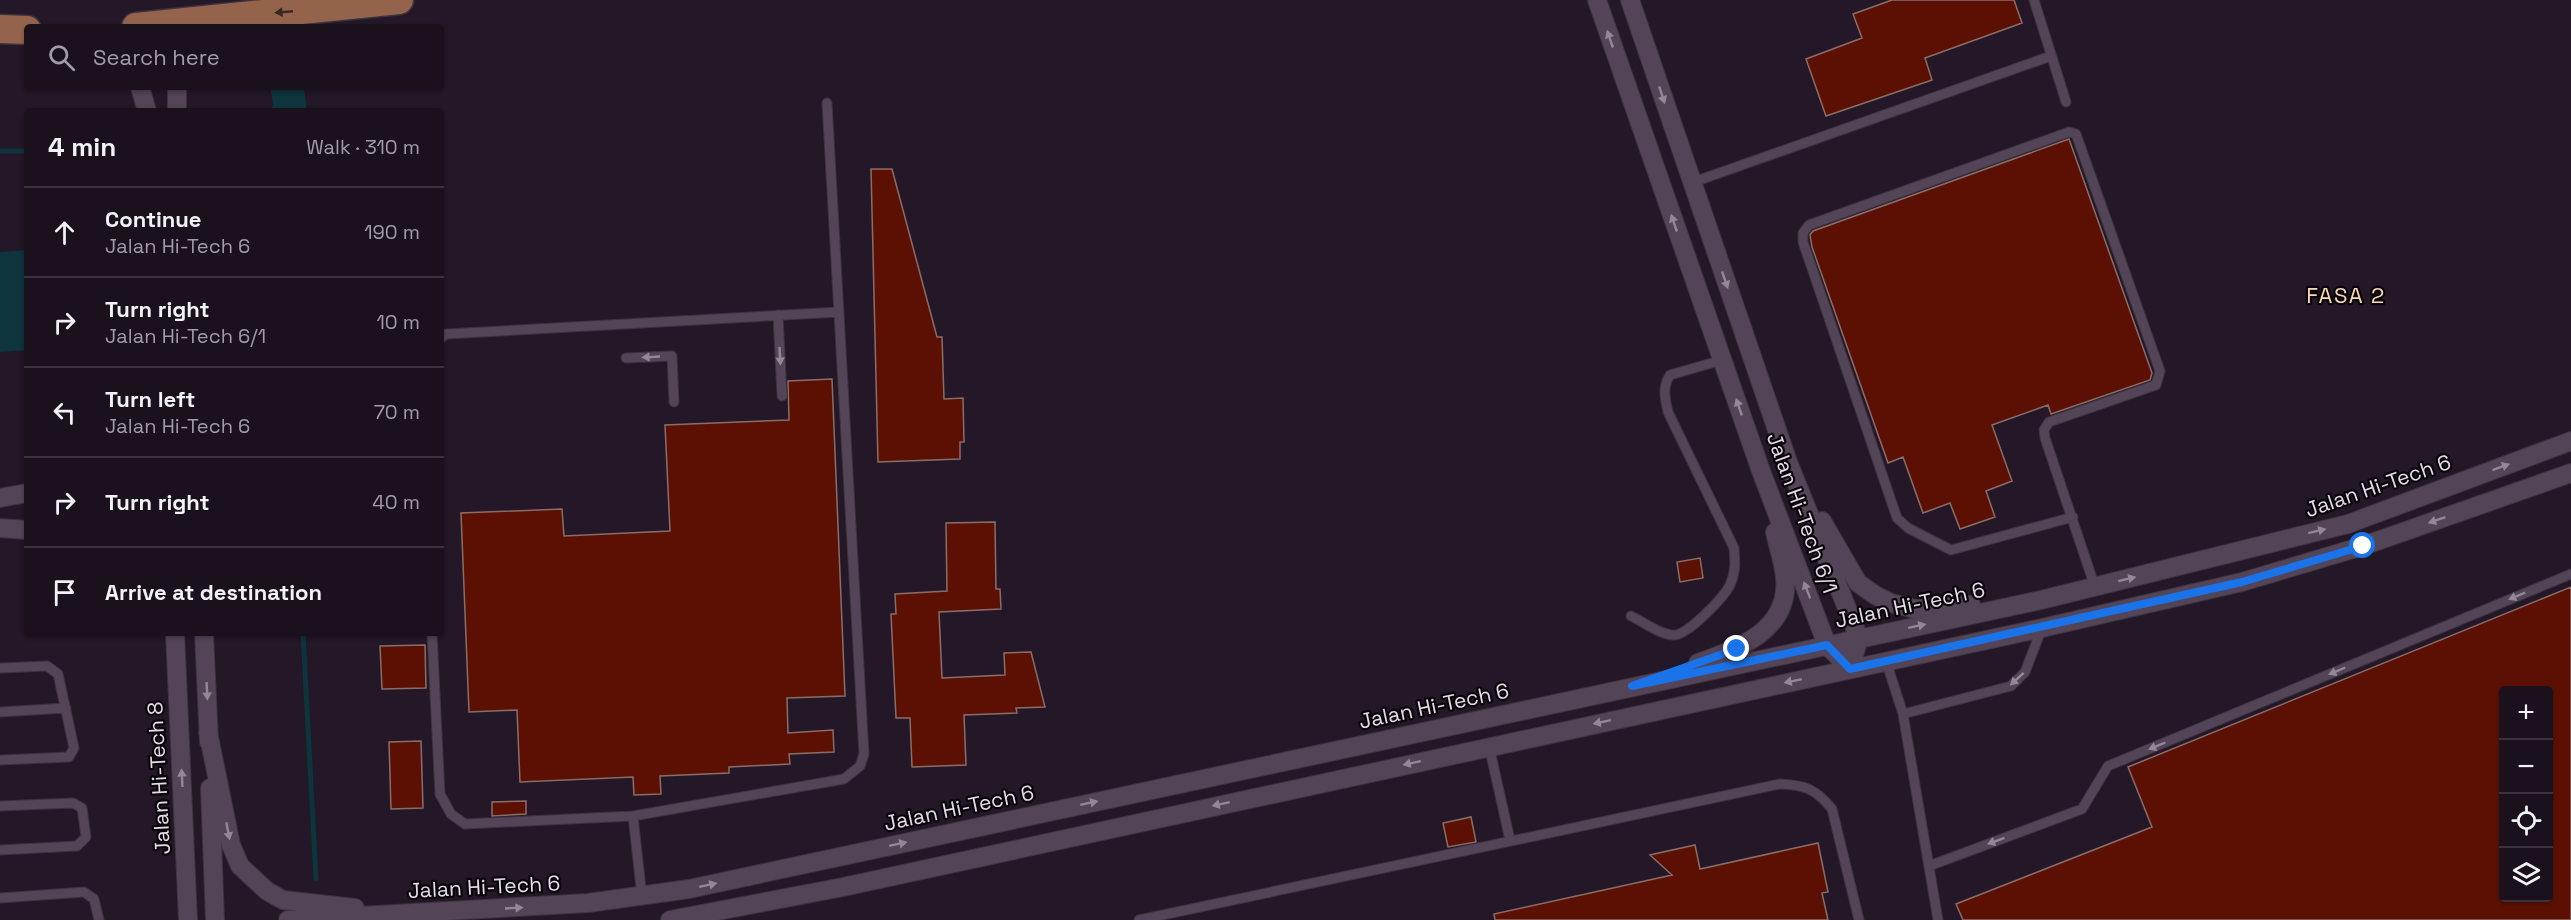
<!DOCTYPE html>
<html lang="en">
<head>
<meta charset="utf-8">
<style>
  body { margin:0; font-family:"Space Grotesk",sans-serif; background:#241a26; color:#f1f3f6 }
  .controls { position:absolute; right:18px; bottom:18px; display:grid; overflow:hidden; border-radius:6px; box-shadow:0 2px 4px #0004 }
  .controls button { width:54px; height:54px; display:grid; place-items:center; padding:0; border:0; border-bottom:2px solid #39313b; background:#1b111d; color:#f1f3f6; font:30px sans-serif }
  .stop { position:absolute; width:18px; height:18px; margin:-14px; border:4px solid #1a73e8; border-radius:50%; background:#fff }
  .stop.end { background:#1a73e8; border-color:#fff; box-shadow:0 2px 6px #0008 }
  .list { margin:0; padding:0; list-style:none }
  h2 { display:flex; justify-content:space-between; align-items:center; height:78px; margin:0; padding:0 24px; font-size:26px }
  h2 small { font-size:20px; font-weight:400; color:#a09da4 }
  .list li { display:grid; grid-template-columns:39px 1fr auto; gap:18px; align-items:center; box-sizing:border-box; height:90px; padding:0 24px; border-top:2px solid #39313b }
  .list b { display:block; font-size:22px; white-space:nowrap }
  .list p { margin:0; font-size:20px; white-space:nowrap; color:#a09da4 }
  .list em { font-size:20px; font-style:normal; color:#a09da4 }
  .icon { flex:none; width:33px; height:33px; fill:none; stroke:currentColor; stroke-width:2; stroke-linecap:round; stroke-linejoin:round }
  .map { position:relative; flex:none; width:2571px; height:920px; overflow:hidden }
  .search { position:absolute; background:#1b111d; box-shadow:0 2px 4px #0004; left:24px; top:24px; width:420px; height:66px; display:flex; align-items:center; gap:15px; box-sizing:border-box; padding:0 21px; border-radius:6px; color:#a09da4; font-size:22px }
  .panel { position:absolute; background:#1b111d; box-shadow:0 2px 4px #0004; left:24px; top:108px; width:420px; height:528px; border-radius:6px }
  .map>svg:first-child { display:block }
</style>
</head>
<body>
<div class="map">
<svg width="2571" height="920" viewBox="0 0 2571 920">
  <rect width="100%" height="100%" fill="#241727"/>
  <path fill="#0e343d" d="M27,250V350L0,352V252Z"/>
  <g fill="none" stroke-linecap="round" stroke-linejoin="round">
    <path stroke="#0e343d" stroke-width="5" d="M0,151H27
      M303,633L316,879"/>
    <path stroke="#0e343d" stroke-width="33" d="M287,87L290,106L288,111"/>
  </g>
  <path fill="#5c1003" stroke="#896e68" stroke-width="1.5" fill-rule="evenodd" d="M1892,0H2014L2022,23L1925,58L1932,80L1826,116L1806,59L1862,38L1853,14Z
    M2069,139L2152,373L2150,380L2051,414L2048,405L1992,425L2012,481L1986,491L1995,517L1960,529L1950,503L1923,513L1903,457L1888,463L1812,247L1810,235L1813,231Z
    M871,169H892L937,337H942L944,399L963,398L964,442H960V459L878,462Z
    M832,379L845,696L787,698L788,733L833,730L834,752L789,754L790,764L729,767V773L660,776L661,794L634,795L633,777L520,782L517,710L469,712L461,513L562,509L564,536L670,531L665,425L789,420L788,381Z
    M995,522L996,589H1000L1001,609L939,612L942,678L1005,675L1004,653L1031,652L1045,707L1016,708L1017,713L964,715L966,765L912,767L910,718H896L891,614H896L895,594L947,591L946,523Z
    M1700,558L1703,578L1680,582L1677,562Z
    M2571,587V920H1963L1956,904L2152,827L2128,767ZM2504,690H2548V897H2504Z
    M425,645L426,688L382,689L380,646Z
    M421,741L423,808L391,809L389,742Z
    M526,801V814L492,816V802Z
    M1471,817L1476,842L1448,847L1443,823Z
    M1818,843L1828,892L1822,893L1828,920H1495L1494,914L1672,875L1650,855L1695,845L1700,869Z"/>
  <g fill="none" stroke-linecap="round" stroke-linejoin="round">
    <g stroke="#3c333f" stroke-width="11">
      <path id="service" d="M2034,0L2066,102
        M1691,183L2051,56
        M778,315L782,396
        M441,338L446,334L839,312
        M626,358L672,356L674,402
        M2073,517L1951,550L1908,528L1897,518L1803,242V233L1809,225L2069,132L2076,134L2160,371L2156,385L2049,422L2044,430L2045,438L2095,587
        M1631,616C1644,622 1660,635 1674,635C1688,635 1724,597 1730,585C1736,572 1735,561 1734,548L1668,412C1665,399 1662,387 1670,375L1722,360
        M432,633L440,794L451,814L465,824L633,816L844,779L860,766L864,754L827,103
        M1886,661L1903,714L2011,686L2025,672L2042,628
        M0,668L47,666L58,674L74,748L69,757L0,760
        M0,712L66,708
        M1903,714L1938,920
        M1489,746L1510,840
        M0,806L73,803L82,808L86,837L77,846L0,850
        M633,816L642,897
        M1929,866L2082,809L2108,766L2571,574
        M0,898L84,892L94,899L99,920
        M1139,920L1780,784C1805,785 1816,789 1832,809L1859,920"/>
    </g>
    <g stroke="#3c333f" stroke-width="20">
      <path id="minor" d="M1597,0L1761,471L1827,645L1850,669
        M1630,0L1788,462L1859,638L1850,669
        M140,87L147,111
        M177,87V111
        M0,498L27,493
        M1822,521L1858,583L1875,595L1891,603L1915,609L1971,605
        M0,528L27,530
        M175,633L188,920
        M204,633L209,742
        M1698,663C1737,649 1790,631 1785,578C1784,563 1778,547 1775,532
        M208,732L231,845L240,866L267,891L283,900L355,908
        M210,788L215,920
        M288,920L588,903L689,889L2041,600L2348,524L2571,441
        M670,920L843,887L2042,628L2242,582L2363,546L2571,473"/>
    </g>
    <g stroke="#3c333f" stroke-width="31">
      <path id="primary" d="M136,27L399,0
        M0,29L27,30"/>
    </g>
    <use href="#service" stroke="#534457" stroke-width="9"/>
    <use href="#minor" stroke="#534457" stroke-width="18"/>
    <use href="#primary" stroke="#94634b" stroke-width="28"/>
  </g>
  <defs><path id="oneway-solid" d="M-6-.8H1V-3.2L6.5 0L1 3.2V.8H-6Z" transform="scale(1.5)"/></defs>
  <use fill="#3a2621" href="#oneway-solid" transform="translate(284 12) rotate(175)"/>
  <g fill="#948898">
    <use href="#oneway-solid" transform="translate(1610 39) rotate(-109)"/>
    <use href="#oneway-solid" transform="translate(1662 95) rotate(72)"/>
    <use href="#oneway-solid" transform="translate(1674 223) rotate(-109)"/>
    <use href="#oneway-solid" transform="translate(1725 280) rotate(71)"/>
    <use href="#oneway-solid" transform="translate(780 356) rotate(87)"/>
    <use href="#oneway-solid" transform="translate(651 357) rotate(177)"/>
    <use href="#oneway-solid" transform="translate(1739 407) rotate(-109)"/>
    <use href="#oneway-solid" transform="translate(2501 467) rotate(-20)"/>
    <use href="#oneway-solid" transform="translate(2437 520) rotate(161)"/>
    <use href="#oneway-solid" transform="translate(2317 531) rotate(-14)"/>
    <use href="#oneway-solid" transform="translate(2127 579) rotate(-14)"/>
    <use href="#oneway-solid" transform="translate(1807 590) rotate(-111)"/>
    <use href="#oneway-solid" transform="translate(2517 596) rotate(157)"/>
    <use href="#oneway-solid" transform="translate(1917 626) rotate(-12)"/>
    <use href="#oneway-solid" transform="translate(2337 671) rotate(157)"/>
    <use href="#oneway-solid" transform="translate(2017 679) rotate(138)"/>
    <use href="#oneway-solid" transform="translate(1793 681) rotate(168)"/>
    <use href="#oneway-solid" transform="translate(207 691) rotate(87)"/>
    <use href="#oneway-solid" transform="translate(1602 722) rotate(168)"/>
    <use href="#oneway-solid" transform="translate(2157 746) rotate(157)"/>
    <use href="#oneway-solid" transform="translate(1412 763) rotate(168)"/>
    <use href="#oneway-solid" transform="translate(182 778) rotate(-93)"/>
    <use href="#oneway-solid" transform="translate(1089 803) rotate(-12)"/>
    <use href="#oneway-solid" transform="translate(1221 804) rotate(168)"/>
    <use href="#oneway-solid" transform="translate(228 831) rotate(79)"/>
    <use href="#oneway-solid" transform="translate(1996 841) rotate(160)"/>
    <use href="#oneway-solid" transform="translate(898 844) rotate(-12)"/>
    <use href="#oneway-solid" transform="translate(708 885) rotate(-12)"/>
    <use href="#oneway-solid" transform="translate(514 908) rotate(-3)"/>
  </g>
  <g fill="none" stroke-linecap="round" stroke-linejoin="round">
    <path stroke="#1a73e8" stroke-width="8" d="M1737,649L1632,686L1827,645L1850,669L2242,582L2363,546"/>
  </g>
  <g text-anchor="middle" stroke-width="4.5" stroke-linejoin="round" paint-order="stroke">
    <g font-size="21" fill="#e4dce7" stroke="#0a050b">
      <text transform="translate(2378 486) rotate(-19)" y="7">Jalan Hi-Tech 6</text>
      <text transform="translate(1802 513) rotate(70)" y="7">Jalan Hi-Tech 6/1</text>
      <text transform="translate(1910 605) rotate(-12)" y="7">Jalan Hi-Tech 6</text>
      <text transform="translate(1434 706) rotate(-12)" y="7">Jalan Hi-Tech 6</text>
      <text transform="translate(159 778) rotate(-93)" y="7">Jalan Hi-Tech 8</text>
      <text transform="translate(959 808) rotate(-12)" y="7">Jalan Hi-Tech 6</text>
      <text transform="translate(484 887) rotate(-3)" y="7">Jalan Hi-Tech 6</text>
    </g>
    <g font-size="22" letter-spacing="1.5" fill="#f9d9b4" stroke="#0a050b">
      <text x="2346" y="303">FASA 2</text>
    </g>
  </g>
</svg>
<div class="controls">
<button>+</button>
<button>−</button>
<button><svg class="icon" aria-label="locate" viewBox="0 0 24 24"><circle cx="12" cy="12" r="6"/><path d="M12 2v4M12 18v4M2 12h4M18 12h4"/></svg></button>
<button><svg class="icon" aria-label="layers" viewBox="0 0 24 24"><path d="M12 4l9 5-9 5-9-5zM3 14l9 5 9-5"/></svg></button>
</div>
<div class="stop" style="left:2363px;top:546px"></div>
<div class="stop end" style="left:1737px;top:649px"></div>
<div class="search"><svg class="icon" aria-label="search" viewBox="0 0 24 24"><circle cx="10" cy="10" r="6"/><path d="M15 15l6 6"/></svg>Search here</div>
<section class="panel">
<h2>4 min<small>Walk · 310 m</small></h2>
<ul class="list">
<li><svg class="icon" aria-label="ahead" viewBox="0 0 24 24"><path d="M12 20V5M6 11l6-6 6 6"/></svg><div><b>Continue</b><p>Jalan Hi-Tech 6</p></div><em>190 m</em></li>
<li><svg class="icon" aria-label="right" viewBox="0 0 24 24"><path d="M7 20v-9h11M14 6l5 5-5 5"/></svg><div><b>Turn right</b><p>Jalan Hi-Tech 6/1</p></div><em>10 m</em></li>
<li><svg class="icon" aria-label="left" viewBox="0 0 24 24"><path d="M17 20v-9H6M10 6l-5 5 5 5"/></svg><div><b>Turn left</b><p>Jalan Hi-Tech 6</p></div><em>70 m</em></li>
<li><svg class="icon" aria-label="right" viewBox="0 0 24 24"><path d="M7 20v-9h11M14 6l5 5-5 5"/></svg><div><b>Turn right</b></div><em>40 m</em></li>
<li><svg class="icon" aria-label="arrive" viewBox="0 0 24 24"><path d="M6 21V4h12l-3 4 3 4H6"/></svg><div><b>Arrive at destination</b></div></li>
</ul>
</section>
</div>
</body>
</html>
